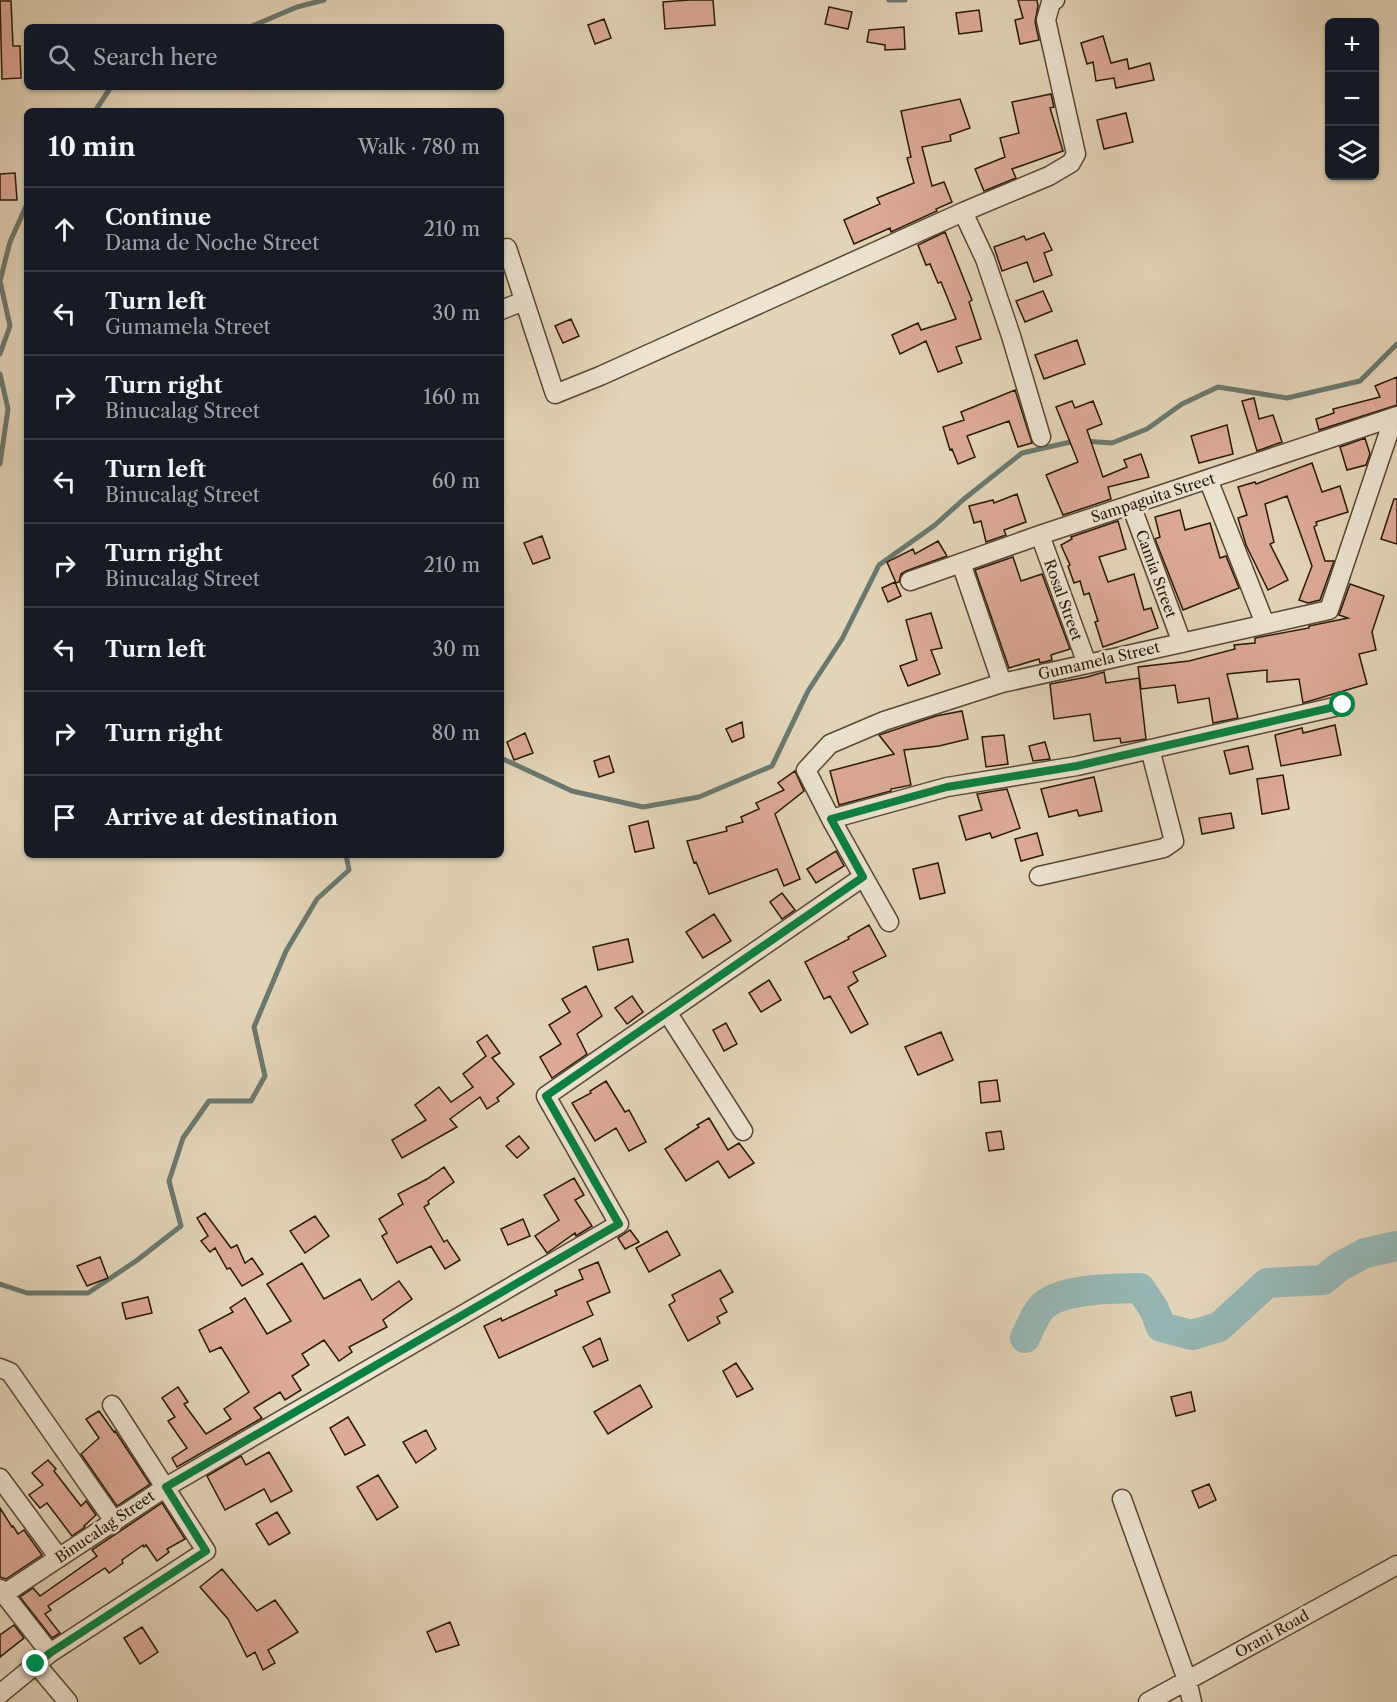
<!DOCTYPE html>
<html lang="en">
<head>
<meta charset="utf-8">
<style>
  body { margin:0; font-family:"Libre Caslon Text",serif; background:#20242c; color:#f1f3f6 }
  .controls { position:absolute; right:18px; top:18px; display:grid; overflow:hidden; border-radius:9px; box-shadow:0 2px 4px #0004 }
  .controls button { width:54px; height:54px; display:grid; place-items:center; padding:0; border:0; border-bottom:2px solid #363941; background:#171b24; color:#f1f3f6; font:30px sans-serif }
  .stop { position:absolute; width:18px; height:18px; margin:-14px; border:4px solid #0b8043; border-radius:50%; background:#fff }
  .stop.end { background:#0b8043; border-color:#fff; box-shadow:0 2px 6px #0008 }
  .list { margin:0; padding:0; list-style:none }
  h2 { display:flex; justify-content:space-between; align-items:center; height:78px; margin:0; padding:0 24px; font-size:26px }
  h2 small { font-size:20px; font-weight:400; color:#9ea1a6 }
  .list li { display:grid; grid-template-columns:39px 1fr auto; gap:18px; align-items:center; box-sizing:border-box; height:84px; padding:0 24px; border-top:2px solid #363941 }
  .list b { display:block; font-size:22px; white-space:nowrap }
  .list p { margin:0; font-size:20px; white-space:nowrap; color:#9ea1a6 }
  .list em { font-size:20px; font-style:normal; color:#9ea1a6 }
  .icon { flex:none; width:33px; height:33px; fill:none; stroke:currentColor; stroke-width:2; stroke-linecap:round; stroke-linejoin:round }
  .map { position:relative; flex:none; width:1397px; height:1702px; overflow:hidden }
  .search { position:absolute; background:#171b24; box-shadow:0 2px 4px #0004; left:24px; top:24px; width:480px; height:66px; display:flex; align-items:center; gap:15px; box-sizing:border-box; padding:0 21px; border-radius:9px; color:#9ea1a6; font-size:22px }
  .panel { position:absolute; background:#171b24; box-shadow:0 2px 4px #0004; left:24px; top:108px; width:480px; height:750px; border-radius:9px }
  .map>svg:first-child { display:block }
</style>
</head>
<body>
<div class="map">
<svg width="1397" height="1702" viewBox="0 0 1397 1702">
  <rect width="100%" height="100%" fill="#e4d5ba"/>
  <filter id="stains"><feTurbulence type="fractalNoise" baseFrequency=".00333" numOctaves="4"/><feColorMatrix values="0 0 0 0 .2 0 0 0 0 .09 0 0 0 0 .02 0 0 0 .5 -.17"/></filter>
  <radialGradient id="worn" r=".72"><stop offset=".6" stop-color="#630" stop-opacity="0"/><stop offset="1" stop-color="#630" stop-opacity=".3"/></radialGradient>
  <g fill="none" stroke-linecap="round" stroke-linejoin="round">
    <path stroke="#6b7870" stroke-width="5" d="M889,0H905
      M250,27L297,7L324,0
      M95,111L111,87
      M0,354L10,326L0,281L10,242L27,204
      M0,374L8,409L0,464
      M1084,441L1112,443L1147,429L1182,404L1218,387L1287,398L1360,381L1397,344
      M501,758L572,791L643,807L699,797L772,766L808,691L842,639L879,565L935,525L964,499L1022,453L1075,441
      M0,1284L27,1293H88L136,1261L181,1226L169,1181L183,1138L209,1101H251L265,1076L254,1027L286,951L317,899L349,870L346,855"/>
    <path stroke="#97b8b6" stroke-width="30" d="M1025,1338C1030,1328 1036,1312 1044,1305C1064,1288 1115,1289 1140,1288L1154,1309L1161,1327L1192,1335L1219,1327L1267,1283L1323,1280L1339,1267L1365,1253L1397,1246"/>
  </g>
  <path fill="#deaa98" stroke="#281808" stroke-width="1.5" d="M689,0H713L715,25L665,29L663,2Z
    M1018,0H1037L1038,6L1035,22L1039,40L1020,44L1015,20L1023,18Z
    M0,1H11L13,46H20L21,78L2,79Z
    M829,7L852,12L848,29L825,24Z
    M979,10L982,31L959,34L956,13Z
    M604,19L611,38L595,44L588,25Z
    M904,27L905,49L885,50V45L867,42L869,30Z
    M1103,36L1111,63L1127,59L1129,69L1150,63L1154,80L1116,88L1114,78L1096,81L1093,62L1087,64L1081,43Z
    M1051,94L1054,107L1050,108L1063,151L1012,169L1016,178L984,191L975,169L1005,157L1000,138L1019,133L1012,102Z
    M960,99L970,128L950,135L951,141L922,147L932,186L944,182L952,202L936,209L937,211L891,232L890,228L854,244L844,220L880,204L877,198L914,183L907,158L911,157L901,111Z
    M1126,113L1133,142L1104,149L1097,120Z
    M15,173L17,200H0V174Z
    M945,232L972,300L969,302L981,339L956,347L962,363L938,372L926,341L900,354L892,335L918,323L921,330L956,319L941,282L938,283L930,264L926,265L918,245Z
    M1044,233L1052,250L1044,253L1052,275L1034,282L1027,262L1002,271L994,247L1024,236L1026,240Z
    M1043,291L1052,311L1025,322L1016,301Z
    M571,319L579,336L563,343L555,326Z
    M1077,340L1085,364L1044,379L1035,355Z
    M1397,377V405L1319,430L1316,419L1334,413L1333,409L1380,397L1375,386Z
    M1015,390L1032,443L1018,447L1009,421L967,436L975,457L958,464L952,449L950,450L943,427L964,420L961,412Z
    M1254,398L1259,419L1273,415L1282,442L1257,451L1242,401Z
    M1072,401L1075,408L1093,401L1102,424L1087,430L1103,477L1127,467L1124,460L1141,454L1149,477L1108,487L1111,499L1063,515L1046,475L1078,462L1056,407Z
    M1227,425L1233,454L1199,463L1191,436Z
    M1365,438L1370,454L1366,465L1347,470L1340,447Z
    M1312,463L1322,492L1340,486L1348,512L1316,522L1317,525L1314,527L1325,561H1334L1320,600L1308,603L1299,600L1312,566L1287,496L1265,504L1274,542L1270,544L1288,580L1268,590L1246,545L1238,518L1247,515L1238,487L1255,482L1256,484Z
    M1017,494L1026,522L1004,530L1006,535L986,542L981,521L974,523L969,506L993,500L994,503Z
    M1394,499H1397V544L1381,539Z
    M1180,510L1185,530L1210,523L1220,558L1226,556L1239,588L1183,610L1155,539L1160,537L1155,517Z
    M1118,521L1126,549L1099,557L1108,582L1134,574L1144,610L1151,608L1158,628L1103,647L1095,622L1098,621L1089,593L1084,595L1080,581L1074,583L1068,566L1070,565L1061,545L1072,539L1071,537Z
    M542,536L550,558L533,564L524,543Z
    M938,541L947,556L906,571L901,574L899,582L896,583L887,562L913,549L915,554Z
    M1013,557L1021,581L1042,574L1070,649L1051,655L1052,660L1040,663L1039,659L1009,668L975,570Z
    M895,582L901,596L888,602L882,588Z
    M1350,584L1384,596L1372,632L1376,650L1359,654L1367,684L1303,703L1299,679L1267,682V670L1227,674L1238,718L1213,723L1209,698L1178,703L1175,685L1141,689L1138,667L1189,661L1235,649L1234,645L1255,643V638L1309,628V626L1348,618L1339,615Z
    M931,613L942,648L931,650L940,674L908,686L900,666L917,660L906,620Z
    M1104,672L1106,683L1139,678L1146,739L1121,743L1120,738L1094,741L1090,714L1054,719L1050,684L1087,677Z
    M962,711L968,739L939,746L904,750L911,785L891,789V791L839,805L830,771L894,754L879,735L936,716Z
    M742,722L744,737L732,742L726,729Z
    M1335,725L1341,755L1281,766L1275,735L1302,728L1303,733Z
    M525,733L533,753L514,760L507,742Z
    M1004,735L1008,764L986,767L982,737Z
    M1045,742L1050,759L1033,761L1029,746Z
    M1248,746L1253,769L1230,774L1224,751Z
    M609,756L614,772L599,777L594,761Z
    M795,771L804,791L775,814L800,879L784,886L777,869L709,894L696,862L694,863L687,841L727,831L726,827L743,822L741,817L759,809L756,803L784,790L778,783Z
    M1283,775L1289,809L1262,814L1257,779Z
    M1094,777L1102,811L1079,816L1077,810L1049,817L1041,789Z
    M1007,789L1020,828L992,838L990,833L966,840L959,816L982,810L977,794Z
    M1231,813L1234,828L1202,834L1199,818Z
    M648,821L654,848L635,852L629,826Z
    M1037,833L1043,855L1021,861L1015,839Z
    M836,851L844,866L816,883L807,869Z
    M938,863L945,893L920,899L913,869Z
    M782,893L795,910L782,919L770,902Z
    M714,914L731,941L703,958L686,932Z
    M869,925L886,956L853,972L858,981L848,987L868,1024L851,1033L830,996L824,999L805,962L849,939L848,937Z
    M628,939L633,962L598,970L593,947Z
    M769,980L781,1000L761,1012L749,993Z
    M586,986L602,1016L577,1034L587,1054L552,1078L540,1057L561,1044L549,1025L570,1012L562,999Z
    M632,996L643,1012L627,1024L615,1008Z
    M726,1023L737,1044L724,1051L713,1030Z
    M941,1032L953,1060L918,1075L905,1047Z
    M487,1035L500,1053L492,1058L514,1084L497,1098L499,1101L487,1109L480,1097L450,1119L457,1127L402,1158L392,1140L426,1120L415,1105L439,1087L451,1102L473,1087L463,1074L486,1056L477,1042Z
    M997,1080L1000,1101L981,1103L979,1082Z
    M606,1081L625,1112L629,1110L646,1142L629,1151L616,1128L595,1141L572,1103L591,1093L590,1091Z
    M709,1118L728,1150L739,1143L754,1163L729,1178L718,1161L686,1181L665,1149L699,1127L697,1125Z
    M1001,1131L1004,1149L989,1151L986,1133Z
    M519,1136L529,1148L517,1158L506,1146Z
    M444,1167L454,1182L428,1201L429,1204L424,1207L444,1242L447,1240L460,1260L445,1269L431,1246L397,1263L382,1236L387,1233L379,1219L403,1204L398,1194L427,1179Z
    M574,1178L584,1195L575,1200L592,1226L576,1236L575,1233L547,1253L535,1236L559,1220L544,1195Z
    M205,1213L231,1248L237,1245L245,1263L252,1258L263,1274L242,1286L230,1268L227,1269L215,1248L210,1252L201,1241L208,1236L197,1218Z
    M315,1216L329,1236L305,1253L290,1231Z
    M523,1219L530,1236L508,1245L501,1229Z
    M630,1230L639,1242L625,1249L618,1238Z
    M667,1231L680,1255L649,1272L636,1248Z
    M100,1257L108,1278L87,1286L77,1266Z
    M598,1262L610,1292L587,1302L593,1315L499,1358L484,1326L501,1318L502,1321L557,1295L555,1291L583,1279L579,1270Z
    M302,1263L324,1299L360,1279L372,1300L399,1281L412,1299L383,1320L387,1327L349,1347L352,1352L339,1361L324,1340L302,1354L309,1365L292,1376L301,1390L285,1400L280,1392L254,1408L262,1418L177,1467L172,1458L187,1448L168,1421L175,1417L162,1398L178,1387L188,1402L184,1404L206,1434L231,1419L224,1409L249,1392L221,1347L210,1352L199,1330L233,1312L230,1308L245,1298L267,1334L291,1321L267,1284Z
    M720,1270L733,1292L720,1299L727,1312L717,1317L720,1323L688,1341L669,1305L675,1301L672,1295Z
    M148,1297L152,1313L126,1319L122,1303Z
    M600,1338L608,1360L593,1367L583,1347Z
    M736,1363L753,1389L737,1397L723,1371Z
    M640,1385L652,1407L608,1434L594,1412Z
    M1191,1392L1195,1411L1176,1416L1171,1397Z
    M99,1411L114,1432L115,1431L150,1484L117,1506L81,1454L99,1438L86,1419Z
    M348,1417L365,1445L345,1455L330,1428Z
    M426,1430L436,1449L416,1463L403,1442Z
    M269,1452L292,1491L271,1502L264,1489L225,1510L207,1476L241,1456L246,1465Z
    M48,1460L56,1469L54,1471L81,1506L86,1501L96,1515L84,1526L85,1527L72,1536L47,1503L40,1508L29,1495L43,1485L32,1473Z
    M378,1475L398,1507L377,1520L357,1487Z
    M1209,1484L1216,1500L1199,1508L1192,1491Z
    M162,1503L185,1539L167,1549L169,1552L157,1561L146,1545L144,1547L143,1545L122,1560L123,1563L109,1573L105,1568L48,1606L51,1610L45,1614L60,1633L52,1638L20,1597L33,1588L40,1596L97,1556L92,1550Z
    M0,1508L12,1527L13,1526L18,1534L24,1530L42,1555L6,1579L0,1577Z
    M277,1512L290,1533L269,1545L256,1524Z
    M222,1569L257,1611L275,1600L298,1632L268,1650L275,1663L263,1670L255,1652L247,1657L228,1619L200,1587Z
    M450,1622L459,1645L436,1652L427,1632Z
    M14,1625L24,1638L0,1657V1635Z
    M142,1627L158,1652L140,1664L124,1638Z"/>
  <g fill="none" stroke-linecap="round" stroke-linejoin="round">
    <g stroke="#574734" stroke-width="21">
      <path id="minor" d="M963,212L985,259L1011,336L1041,437
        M507,248L555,394L600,376L963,212L1049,176L1071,163L1076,154L1046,20L1051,2L1055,0
        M501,310L524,301
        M1208,479L1265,624
        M1131,505L1182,643
        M1040,535L1087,664
        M961,563L1002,683
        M910,581L1040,535L1397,416
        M831,819L947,787L1077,766L1343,705
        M1039,876L1164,848L1174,841L1150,749
        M889,922L831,819L806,770L830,744L884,721L1002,683L1329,610L1394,417
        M667,1012L743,1131
        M0,1368L10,1372L114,1521
        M0,1478L59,1558
        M1122,1499L1187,1680L1192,1702
        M0,1589L50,1653
        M4,1594L166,1487L619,1224L546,1096L863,877
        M36,1664L68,1702
        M0,1694L50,1653L206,1551L112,1405
        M1148,1702L1397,1565"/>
    </g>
    <use href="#minor" stroke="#ede4d2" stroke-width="18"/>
  </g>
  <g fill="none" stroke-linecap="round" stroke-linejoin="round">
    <path stroke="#0b8043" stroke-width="8" d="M36,1664L50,1653L206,1551L166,1487L619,1224L546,1096L863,877L831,819L947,787L1077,766L1343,705"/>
  </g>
  <g text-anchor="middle" stroke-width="5" stroke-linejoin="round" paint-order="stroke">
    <g font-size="15" fill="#281808" stroke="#ede4d2">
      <text transform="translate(1153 498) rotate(-18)" y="5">Sampaguita Street</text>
      <text transform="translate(1156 574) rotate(70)" y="5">Camia Street</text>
      <text transform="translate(1063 600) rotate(70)" y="5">Rosal Street</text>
      <text transform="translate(1099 661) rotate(-13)" y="5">Gumamela Street</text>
      <text transform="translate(105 1527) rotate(-34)" y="5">Binucalag Street</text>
      <text transform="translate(1272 1634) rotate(-29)" y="5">Orani Road</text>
    </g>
  </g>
  <rect width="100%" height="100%" filter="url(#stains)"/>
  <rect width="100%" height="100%" fill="url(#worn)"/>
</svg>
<div class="controls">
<button>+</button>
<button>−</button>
<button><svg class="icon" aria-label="layers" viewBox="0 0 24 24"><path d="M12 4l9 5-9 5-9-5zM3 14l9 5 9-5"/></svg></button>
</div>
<div class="stop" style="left:1343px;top:705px"></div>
<div class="stop end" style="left:36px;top:1664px"></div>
<div class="search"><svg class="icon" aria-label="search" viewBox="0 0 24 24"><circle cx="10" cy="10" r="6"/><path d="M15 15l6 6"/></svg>Search here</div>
<section class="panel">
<h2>10 min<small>Walk · 780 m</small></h2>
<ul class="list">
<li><svg class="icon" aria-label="ahead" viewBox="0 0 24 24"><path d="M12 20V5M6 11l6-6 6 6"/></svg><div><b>Continue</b><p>Dama de Noche Street</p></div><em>210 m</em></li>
<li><svg class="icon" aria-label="left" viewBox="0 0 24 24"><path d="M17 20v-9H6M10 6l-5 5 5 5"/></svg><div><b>Turn left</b><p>Gumamela Street</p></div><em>30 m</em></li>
<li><svg class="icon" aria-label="right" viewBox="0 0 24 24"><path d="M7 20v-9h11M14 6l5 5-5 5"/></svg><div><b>Turn right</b><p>Binucalag Street</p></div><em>160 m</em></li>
<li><svg class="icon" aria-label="left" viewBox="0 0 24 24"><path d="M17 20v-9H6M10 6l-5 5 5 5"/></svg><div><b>Turn left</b><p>Binucalag Street</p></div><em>60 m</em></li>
<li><svg class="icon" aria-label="right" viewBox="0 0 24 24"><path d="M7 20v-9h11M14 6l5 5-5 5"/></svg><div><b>Turn right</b><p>Binucalag Street</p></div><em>210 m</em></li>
<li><svg class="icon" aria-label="left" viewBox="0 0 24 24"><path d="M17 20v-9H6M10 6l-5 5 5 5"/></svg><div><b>Turn left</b></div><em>30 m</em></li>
<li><svg class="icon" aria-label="right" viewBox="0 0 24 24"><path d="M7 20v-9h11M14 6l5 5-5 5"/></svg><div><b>Turn right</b></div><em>80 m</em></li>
<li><svg class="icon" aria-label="arrive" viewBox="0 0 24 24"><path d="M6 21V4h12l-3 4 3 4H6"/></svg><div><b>Arrive at destination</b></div></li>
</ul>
</section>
</div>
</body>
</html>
